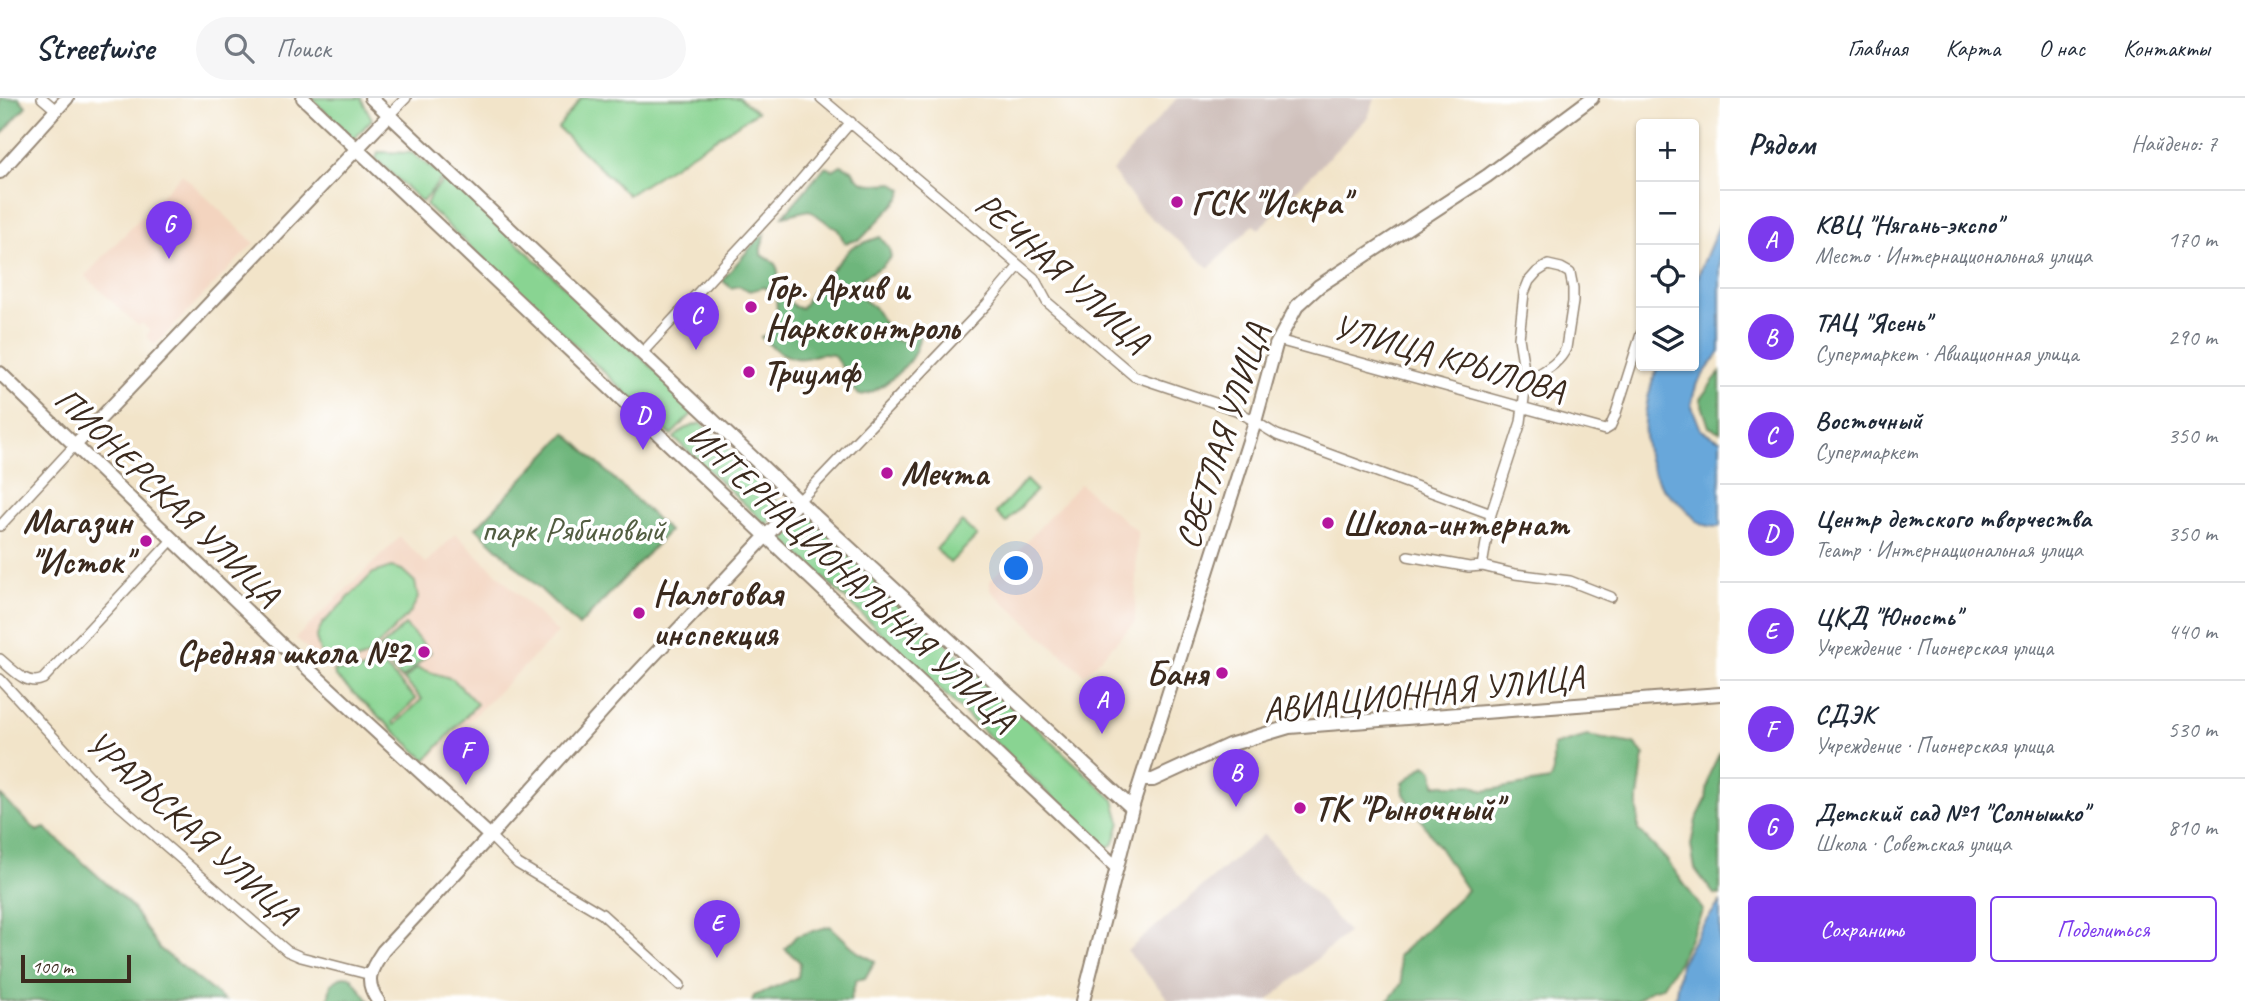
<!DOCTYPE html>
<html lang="ru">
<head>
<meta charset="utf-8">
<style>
  body { margin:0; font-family:Caveat,sans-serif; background:#f6f6f7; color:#1f2937 }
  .controls { position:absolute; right:21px; top:21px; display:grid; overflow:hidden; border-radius:7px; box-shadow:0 2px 5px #0004 }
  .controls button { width:63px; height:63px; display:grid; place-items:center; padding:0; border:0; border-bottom:2px solid #e0e1e3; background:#fff; color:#1f2937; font:35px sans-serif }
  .scale { position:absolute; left:21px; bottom:18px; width:110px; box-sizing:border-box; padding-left:7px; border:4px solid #3b2a1e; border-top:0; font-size:19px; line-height:24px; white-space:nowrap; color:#3b2a1e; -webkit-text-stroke:5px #fff; paint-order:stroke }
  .you { position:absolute; left:1017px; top:471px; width:24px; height:24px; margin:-18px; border:5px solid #fff; border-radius:50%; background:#1a73e8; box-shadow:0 0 0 10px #1a73e833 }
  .badge { display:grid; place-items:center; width:46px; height:46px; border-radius:50%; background:#7c3aed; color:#fff; font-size:23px; font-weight:700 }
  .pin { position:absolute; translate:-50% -58px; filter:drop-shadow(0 2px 4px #0008) }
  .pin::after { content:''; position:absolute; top:37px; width:24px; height:21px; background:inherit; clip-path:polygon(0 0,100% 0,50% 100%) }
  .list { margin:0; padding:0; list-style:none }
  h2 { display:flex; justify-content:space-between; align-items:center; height:91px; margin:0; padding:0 28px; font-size:30px }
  h2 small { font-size:23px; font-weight:400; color:#747a83 }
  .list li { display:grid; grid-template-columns:46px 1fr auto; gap:21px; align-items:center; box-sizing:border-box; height:98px; padding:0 28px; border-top:2px solid #e0e1e3 }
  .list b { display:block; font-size:26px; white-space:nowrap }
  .list p { margin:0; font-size:23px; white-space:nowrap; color:#747a83 }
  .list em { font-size:23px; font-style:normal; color:#747a83 }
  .actions { display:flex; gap:14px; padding:21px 28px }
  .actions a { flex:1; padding:16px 0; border:2px solid #7c3aed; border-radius:7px; text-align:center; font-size:24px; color:#7c3aed }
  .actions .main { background:#7c3aed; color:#fff }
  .icon { flex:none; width:38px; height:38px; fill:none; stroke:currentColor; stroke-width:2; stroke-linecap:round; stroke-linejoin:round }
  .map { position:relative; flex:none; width:1720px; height:903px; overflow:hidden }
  header { display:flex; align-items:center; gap:42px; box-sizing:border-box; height:98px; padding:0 35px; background:#fff; border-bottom:2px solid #e0e1e3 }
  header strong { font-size:33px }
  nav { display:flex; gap:38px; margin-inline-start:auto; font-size:24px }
  .search { width:490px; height:63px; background:#f6f6f7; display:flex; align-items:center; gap:18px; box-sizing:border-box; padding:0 24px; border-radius:38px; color:#747a83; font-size:26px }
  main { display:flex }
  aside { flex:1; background:#fff }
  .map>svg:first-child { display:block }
</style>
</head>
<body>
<header>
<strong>Streetwise</strong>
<div class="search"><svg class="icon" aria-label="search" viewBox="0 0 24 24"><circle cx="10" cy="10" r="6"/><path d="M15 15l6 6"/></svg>Поиск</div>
<nav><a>Главная</a><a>Карта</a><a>О нас</a><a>Контакты</a></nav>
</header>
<main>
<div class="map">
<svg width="1720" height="903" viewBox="0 0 1720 903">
  <rect width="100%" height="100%" fill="#fff"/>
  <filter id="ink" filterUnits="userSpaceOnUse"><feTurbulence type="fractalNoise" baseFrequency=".0143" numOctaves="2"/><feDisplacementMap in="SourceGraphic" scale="14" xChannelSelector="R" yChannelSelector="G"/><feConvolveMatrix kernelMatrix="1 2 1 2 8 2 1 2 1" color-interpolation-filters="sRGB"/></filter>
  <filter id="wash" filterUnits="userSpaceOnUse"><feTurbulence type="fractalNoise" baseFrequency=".00686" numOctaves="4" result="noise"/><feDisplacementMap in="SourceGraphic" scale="28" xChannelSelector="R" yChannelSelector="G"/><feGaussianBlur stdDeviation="1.57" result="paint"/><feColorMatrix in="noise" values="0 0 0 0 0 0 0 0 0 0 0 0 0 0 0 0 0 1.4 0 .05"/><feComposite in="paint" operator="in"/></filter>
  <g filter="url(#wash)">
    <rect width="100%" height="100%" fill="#f2e4c9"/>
    <path fill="#f3d4bf" d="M182,76L254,145L155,247L146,238L150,233L142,225L138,228L85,178Z
      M1080,386L1137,433L1135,524L1085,577L990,492V483Z
      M456,436L558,535L426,665L296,540L400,439L426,465Z"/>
    <path fill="#cfc0bb" d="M1177,0H1375L1368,19L1259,131L1253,127L1209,170L1142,112L1112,73Z
      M1264,736L1348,834L1268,903H1170L1127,853Z"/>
    <path fill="#89d492" stroke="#627f58" stroke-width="2" d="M311,0H361L372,21L354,41Z
      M581,0H739L757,14L628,97L558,30Z
      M378,54L412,55L443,79L422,104L376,61Z
      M447,80L697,311L671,337L426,107L431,96Z
      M701,325L777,397L768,428L674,340L684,331Z
      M1026,382L1036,392L1006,425L996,415Z
      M803,411L1114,702L1120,724L1114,745L1108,749L1099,744L780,438Z
      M962,424L977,438L950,465L936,451Z
      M391,469L402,472L415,484L418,500L410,515L366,559L348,566H332L320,554L316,540L322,526L373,475Z
      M405,527L431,554L402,581L376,554Z
      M382,566L416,601L393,624L395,627L422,601L404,582L417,570L453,581L477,606L426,662L335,578L334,572L356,573Z"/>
    <path fill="#6eb67c" stroke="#54704d" stroke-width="2" d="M0,0H19L26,8L0,38Z
      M841,67L852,72C860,90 876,86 893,85L903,92L900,100L861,141L845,145L838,132L809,112L783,118L825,69L833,72Z
      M765,136L761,150V157C765,159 769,161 772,163C782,171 779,188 769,193L764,189L750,193L739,188L731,190L723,183L725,179L757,142Z
      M880,139L889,150L891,159L881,169L862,180L859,191L863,201L874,209L894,241L903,243L912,233L921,234C919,240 918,246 916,251C910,268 877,297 859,297L852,290L847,276L833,257C815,254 819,258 805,260C788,263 772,250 761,239L777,233L773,219L777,214L776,198H784L795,209L802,210L814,191L852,149Z
      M1720,274V334L1709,329L1700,301Z
      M566,335L669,433L579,528L476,430Z
      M1587,638L1634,646L1644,657L1638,700V732L1666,761L1703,812L1679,863L1662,889L1651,892L1635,903H1388L1402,885L1398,858L1467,792L1404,696L1403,685L1425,667L1433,672L1435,687H1472L1484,693L1550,682L1553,673V648Z
      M1720,654V797L1714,796L1695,771L1691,747L1696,722L1706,702L1709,677Z
      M0,697L37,733L45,730L131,808L159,850L225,903H0Z
      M830,828L859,855L875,863L865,880L856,882L850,903H752L754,898L798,879L800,864L785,851L796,838Z
      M343,878L351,879L369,903H328L331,886Z"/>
    <path fill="#68a7da" stroke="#52687c" stroke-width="2" d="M1720,125V254L1697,285L1691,306L1701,332L1720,342V427L1718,429C1695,427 1698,423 1683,408C1676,401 1668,396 1662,389C1637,352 1642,307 1658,268H1694V187Z
      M1720,804V903H1675L1680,866L1700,831Z"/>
  </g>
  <g filter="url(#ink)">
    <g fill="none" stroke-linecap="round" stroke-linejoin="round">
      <g stroke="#968774" stroke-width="12">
        <path id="street" d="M42,0L56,12
          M821,0L1034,180L1047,204L1134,278L1236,312L1277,337L1491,416
          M389,17L406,0
          M1278,242L1605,332L1610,329L1615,318L1641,236
          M642,255L782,104L851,24
          M1526,284C1541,274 1559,267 1566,250L1573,204V190L1570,175L1561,170L1548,167L1537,174L1529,183L1524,195L1519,240L1526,284L1521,324L1491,416L1482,468L1515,476L1570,483L1611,499
          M799,403L987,206L1019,168
          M0,428L76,346
          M1408,458L1469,469L1482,468
          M0,561C12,571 27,589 43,581L173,441
          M0,581L104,694L287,853L301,859L371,877
          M490,738L518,766L602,816L680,887"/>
      </g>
      <g stroke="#968774" stroke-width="16">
        <path id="secondary" d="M303,0L1117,770
          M371,0L802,406L1132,710
          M0,74L67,0
          M0,275L280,545L490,738
          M76,346L389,17
          M1141,682H1153L1229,647L1289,629L1720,596
          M378,903C364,883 370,872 383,853L490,738L625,588L799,403
          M1083,903L1132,710L1255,324L1276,247L1297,208L1319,188L1487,78L1592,0"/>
      </g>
      <use href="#street" stroke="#fff" stroke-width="9"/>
      <use href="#secondary" stroke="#fff" stroke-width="12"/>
    </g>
  </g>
  <g fill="#b5179e" stroke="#fff" stroke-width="2.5">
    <circle cx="1177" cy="104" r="7"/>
    <circle cx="751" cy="209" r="7"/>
    <circle cx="749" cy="274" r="7"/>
    <circle cx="887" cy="375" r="7"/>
    <circle cx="1328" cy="425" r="7"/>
    <circle cx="146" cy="443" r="7"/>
    <circle cx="639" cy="515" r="7"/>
    <circle cx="424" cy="554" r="7"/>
    <circle cx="1222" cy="575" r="7"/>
    <circle cx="1300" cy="710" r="7"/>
  </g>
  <g text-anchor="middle" stroke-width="7" stroke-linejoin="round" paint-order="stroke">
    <g font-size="35" font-weight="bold" fill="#3b2a1e" stroke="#fff" text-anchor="start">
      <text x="1191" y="116">ГСК "Искра"</text>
      <text x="765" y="201">Гор. Архив и<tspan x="765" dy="40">Наркоконтроль</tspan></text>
      <text x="763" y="286">Триумф</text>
      <text x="901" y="387">Мечта</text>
      <text x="132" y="435" text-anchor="end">Магазин<tspan x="132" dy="40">"Исток"</tspan></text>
      <text x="1342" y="437">Школа-интернат</text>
      <text x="653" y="507">Налоговая<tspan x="653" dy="40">инспекция</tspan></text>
      <text x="410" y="566" text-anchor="end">Средняя школа №2</text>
      <text x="1208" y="587" text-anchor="end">Баня</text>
      <text x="1314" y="722">ТК "Рыночный"</text>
    </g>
    <g font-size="35" fill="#3b2a1e" stroke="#fff">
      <text transform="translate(1063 174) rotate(42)" y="12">РЕЧНАЯ УЛИЦА</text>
      <text transform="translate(1449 260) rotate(16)" y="12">УЛИЦА КРЫЛОВА</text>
      <text transform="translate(1222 338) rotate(-72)" y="12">СВЕТЛАЯ УЛИЦА</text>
      <text transform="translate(168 398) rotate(44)" y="12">ПИОНЕРСКАЯ УЛИЦА</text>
      <text transform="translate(852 479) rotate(43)" y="12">ИНТЕРНАЦИОНАЛЬНАЯ УЛИЦА</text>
      <text transform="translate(1423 595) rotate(-6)" y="12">АВИАЦИОННАЯ УЛИЦА</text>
      <text transform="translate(192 729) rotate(42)" y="12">УРАЛЬСКАЯ УЛИЦА</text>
    </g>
    <g font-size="35" fill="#525d41" stroke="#fff">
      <text x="573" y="443">парк Рябиновый</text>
    </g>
  </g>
</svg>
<div class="controls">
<button>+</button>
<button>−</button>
<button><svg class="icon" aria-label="locate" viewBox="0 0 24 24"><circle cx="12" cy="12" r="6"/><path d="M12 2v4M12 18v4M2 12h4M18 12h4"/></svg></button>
<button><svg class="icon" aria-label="layers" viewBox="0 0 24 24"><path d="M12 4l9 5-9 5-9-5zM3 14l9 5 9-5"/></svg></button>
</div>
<div class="scale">100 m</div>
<div class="you"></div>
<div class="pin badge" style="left:1102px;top:636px">A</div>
<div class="pin badge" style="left:1236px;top:709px">B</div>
<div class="pin badge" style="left:696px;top:252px">C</div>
<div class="pin badge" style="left:643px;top:352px">D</div>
<div class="pin badge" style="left:717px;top:860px">E</div>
<div class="pin badge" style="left:466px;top:687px">F</div>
<div class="pin badge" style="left:169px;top:161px">G</div>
</div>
<aside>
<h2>Рядом<small>Найдено: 7</small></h2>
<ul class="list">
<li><span class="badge">A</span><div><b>КВЦ &quot;Нягань-экспо&quot;</b><p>Место · Интернациональная улица</p></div><em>170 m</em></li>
<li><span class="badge">B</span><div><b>ТАЦ &quot;Ясень&quot;</b><p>Супермаркет · Авиационная улица</p></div><em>290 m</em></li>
<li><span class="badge">C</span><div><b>Восточный</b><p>Супермаркет</p></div><em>350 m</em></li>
<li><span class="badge">D</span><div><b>Центр детского творчества</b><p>Театр · Интернациональная улица</p></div><em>350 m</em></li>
<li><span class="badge">E</span><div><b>ЦКД &quot;Юность&quot;</b><p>Учреждение · Пионерская улица</p></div><em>440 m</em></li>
<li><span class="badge">F</span><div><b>СДЭК</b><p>Учреждение · Пионерская улица</p></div><em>530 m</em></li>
<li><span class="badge">G</span><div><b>Детский сад №1 &quot;Солнышко&quot;</b><p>Школа · Советская улица</p></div><em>810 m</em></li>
</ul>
<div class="actions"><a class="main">Сохранить</a><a>Поделиться</a></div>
</aside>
</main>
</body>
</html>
